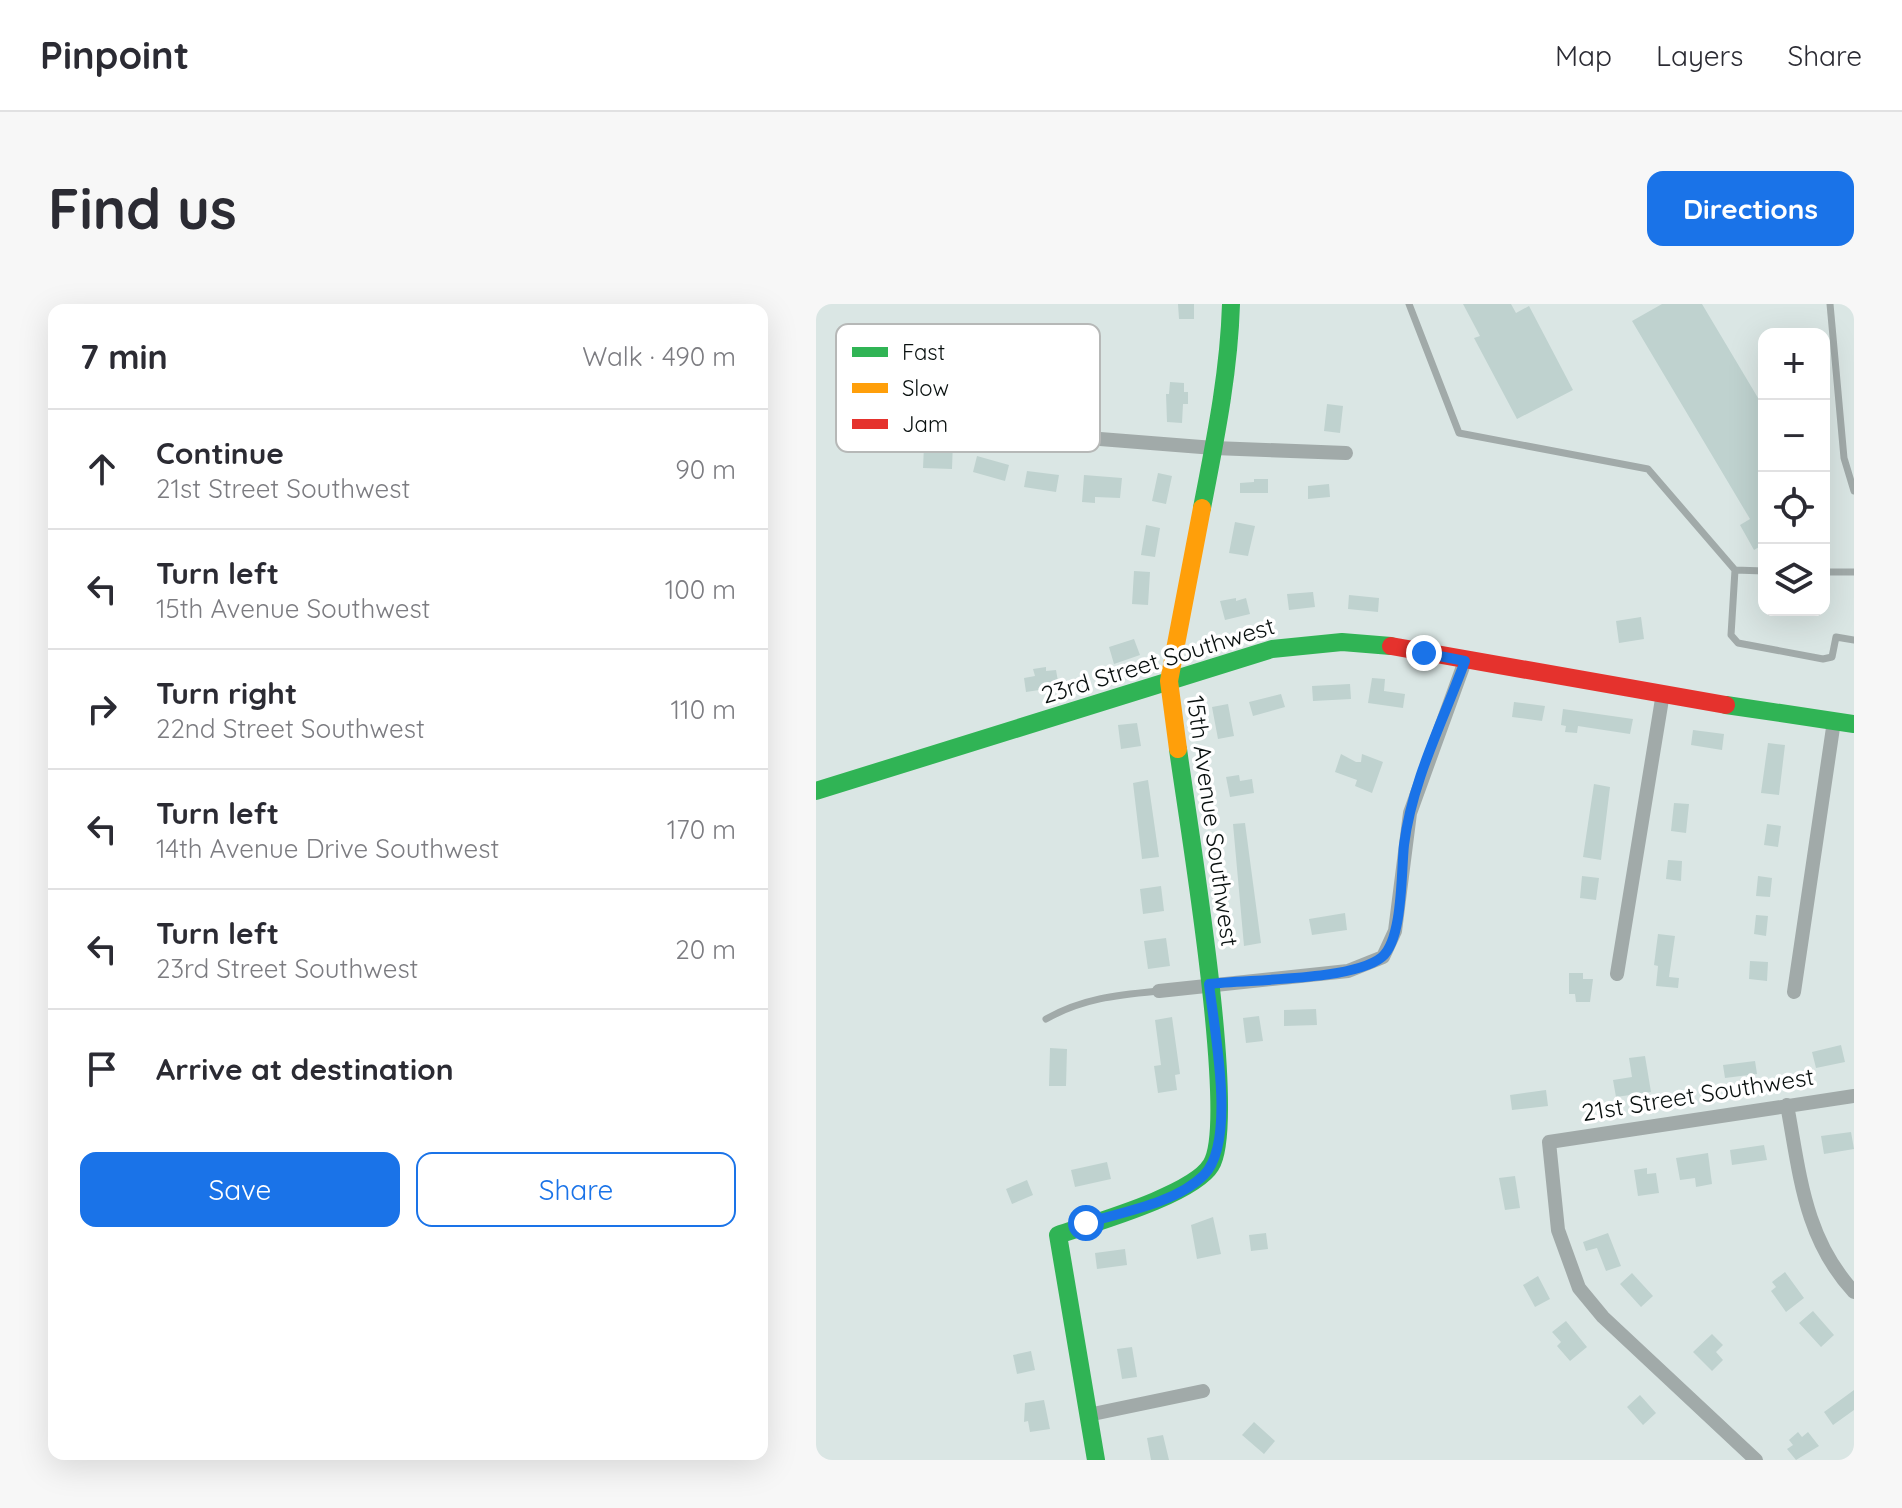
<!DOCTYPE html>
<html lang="en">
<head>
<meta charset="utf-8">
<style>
  body { margin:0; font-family:Quicksand,sans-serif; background:#f7f7f7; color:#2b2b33 }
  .controls { position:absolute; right:24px; top:24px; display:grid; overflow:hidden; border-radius:16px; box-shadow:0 8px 32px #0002 }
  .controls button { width:72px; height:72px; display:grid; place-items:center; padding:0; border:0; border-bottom:2px solid #e1e1e2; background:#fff; color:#2b2b33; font:40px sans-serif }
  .stop { position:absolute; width:24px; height:24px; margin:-18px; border:6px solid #1a73e8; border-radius:50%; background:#fff }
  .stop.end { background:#1a73e8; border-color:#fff; box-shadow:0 2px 8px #0008 }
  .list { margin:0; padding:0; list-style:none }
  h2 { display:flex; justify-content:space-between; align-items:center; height:104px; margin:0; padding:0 32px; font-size:34px }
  h2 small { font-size:26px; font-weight:400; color:#7c7c81 }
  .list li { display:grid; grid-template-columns:52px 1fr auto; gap:24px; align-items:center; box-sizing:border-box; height:120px; padding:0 32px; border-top:2px solid #e1e1e2 }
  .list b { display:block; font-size:30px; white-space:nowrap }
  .list p { margin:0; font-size:26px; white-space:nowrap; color:#7c7c81 }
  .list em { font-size:26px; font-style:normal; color:#7c7c81 }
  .actions { display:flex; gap:16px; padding:24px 32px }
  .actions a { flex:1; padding:18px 0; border:2px solid #1a73e8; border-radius:16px; text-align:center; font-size:28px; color:#1a73e8 }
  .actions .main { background:#1a73e8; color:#fff }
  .icon { flex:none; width:44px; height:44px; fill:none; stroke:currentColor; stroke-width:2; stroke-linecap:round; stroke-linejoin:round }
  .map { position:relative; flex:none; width:1038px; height:1156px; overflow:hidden; border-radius:16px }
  header { display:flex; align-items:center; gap:48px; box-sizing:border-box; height:112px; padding:0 40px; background:#fff; border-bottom:2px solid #e1e1e2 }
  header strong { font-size:38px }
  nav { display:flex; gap:44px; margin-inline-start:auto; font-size:28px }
  .intro { display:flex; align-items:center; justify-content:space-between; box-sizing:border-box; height:192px; padding:0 48px }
  h1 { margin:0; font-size:56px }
  .button { padding:20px 36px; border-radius:16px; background:#1a73e8; color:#fff; font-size:28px; font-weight:700 }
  main { display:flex; gap:48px; padding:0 48px }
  aside { flex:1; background:#fff; border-radius:16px; box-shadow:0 8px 32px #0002 }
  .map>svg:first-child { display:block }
</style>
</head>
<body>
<header>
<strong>Pinpoint</strong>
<nav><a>Map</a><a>Layers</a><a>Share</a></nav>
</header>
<div class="intro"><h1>Find us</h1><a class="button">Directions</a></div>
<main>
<aside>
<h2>7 min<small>Walk · 490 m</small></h2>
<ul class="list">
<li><svg class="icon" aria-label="ahead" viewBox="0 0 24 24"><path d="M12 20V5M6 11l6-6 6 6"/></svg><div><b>Continue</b><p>21st Street Southwest</p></div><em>90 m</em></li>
<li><svg class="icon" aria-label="left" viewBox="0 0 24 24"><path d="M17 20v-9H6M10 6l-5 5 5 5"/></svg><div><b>Turn left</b><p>15th Avenue Southwest</p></div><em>100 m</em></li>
<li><svg class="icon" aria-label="right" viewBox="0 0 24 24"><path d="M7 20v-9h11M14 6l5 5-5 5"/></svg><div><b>Turn right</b><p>22nd Street Southwest</p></div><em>110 m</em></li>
<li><svg class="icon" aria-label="left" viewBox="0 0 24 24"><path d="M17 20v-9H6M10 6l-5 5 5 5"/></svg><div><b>Turn left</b><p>14th Avenue Drive Southwest</p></div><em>170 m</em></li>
<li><svg class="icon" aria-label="left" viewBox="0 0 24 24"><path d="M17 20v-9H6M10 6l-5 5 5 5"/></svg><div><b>Turn left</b><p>23rd Street Southwest</p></div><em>20 m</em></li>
<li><svg class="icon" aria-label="arrive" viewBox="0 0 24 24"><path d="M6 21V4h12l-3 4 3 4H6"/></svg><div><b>Arrive at destination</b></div></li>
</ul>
<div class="actions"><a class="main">Save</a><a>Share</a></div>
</aside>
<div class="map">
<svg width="1038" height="1156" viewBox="0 0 1038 1156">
  <rect width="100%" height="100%" fill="#dae6e4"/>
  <path fill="#bfd2cf" d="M362,0H378V15H363Z
    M647,0H695L700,9L713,2L757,86L701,115L658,34L664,32Z
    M846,0H886L948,104V240L938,246L924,221L934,215L816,17Z
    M354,78L368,79V88H372V100H367L366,119L351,118L350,90H353Z
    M511,100L527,102L524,129L508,127Z
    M124,137H137L136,165L107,164L108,141L124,142Z
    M161,152L193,161L189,177L157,168Z
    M211,167L243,171L240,188L208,183Z
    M342,169L356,172L350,200L336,197Z
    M268,171L306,174L304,194L279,193V199L266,198Z
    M438,175H452V189H424V179L438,178Z
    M513,180L514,193L492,195V182Z
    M419,218L439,222L432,252L413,249Z
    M330,221L344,224L339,253L325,251Z
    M318,267L334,268L332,301L316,300Z
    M497,288L499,303L473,306L471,290Z
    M533,291L563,294L562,308L532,305Z
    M420,294V297L430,294L434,310L409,316L404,297Z
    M825,313L828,335L803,339L800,317Z
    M318,335L324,351L298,360L293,343Z
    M230,363V367L240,366L243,383L210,388L208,374L219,372L217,365Z
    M556,374L569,375L568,387L589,390L587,404L552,399Z
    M534,380L535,395L497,397L496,382Z
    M465,390L469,403L437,412L433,398Z
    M698,398L729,402L726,417L696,413Z
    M412,400L418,432L402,435L396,403Z
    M747,405L817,415L814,430L762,422L761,429L749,428L750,422L745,421Z
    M321,419L325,442L305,445L302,421Z
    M877,426L908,430L906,446L875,441Z
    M952,439L969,441L963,491L945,489Z
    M525,450L540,458H545L546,450L567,458L556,489L539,482L541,476L519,468Z
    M423,471L424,477L436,475L438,489L414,493L410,473Z
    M332,476L343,553L326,555L317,479Z
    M778,480L794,483L785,556L767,553Z
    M858,499L873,500L870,529L855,527Z
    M429,519L445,639L428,642L417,520Z
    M951,520L965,522L962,543L948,541Z
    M852,556L866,557L865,577L850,575Z
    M766,572L783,574L780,596L764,594Z
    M942,572L956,574L954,593L940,592Z
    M345,582L348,607L327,610L324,585Z
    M529,609L531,626L496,631L493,615Z
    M940,611L952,612L950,632L938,630Z
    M842,630L859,632L853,673L863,674L862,684L840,682L842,662L838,661Z
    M350,634L354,662L332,665L328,637Z
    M934,657L952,658L951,677L933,675Z
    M753,669H767V675H777L774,698H760L759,690H753Z
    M500,705L501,721L468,722V706Z
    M443,712L447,737L430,739L427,714Z
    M356,713L364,770L359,771L361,786L342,789L338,762L345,761L339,716Z
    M1025,741L1029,758L1000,764L996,748Z
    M234,744L251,745L250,782H233Z
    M829,752L835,788L800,793L797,776L816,773L813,754Z
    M939,757L941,770L909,774L907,761Z
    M730,786L732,802L696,806L694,791Z
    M1035,828L1038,845L1008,850L1005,832Z
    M948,841L951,856L916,861L914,846Z
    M892,849L896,880L880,883L879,874L864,876L860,854Z
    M291,858L295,875L259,883L255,866Z
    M831,864V870L840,869L843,889L822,892L818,866Z
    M699,872L704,904L689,906L683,874Z
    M211,876L217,891L196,900L190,885Z
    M397,913L405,950L381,955L375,921Z
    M450,929L452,945L435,947L433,931Z
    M792,929L805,962L790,967L781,944L770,947L767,938Z
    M309,945L311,961L281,965L279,949Z
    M969,968L988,994L970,1008L955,987L960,983L956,978Z
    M816,969L837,992L825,1003L804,980Z
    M722,972L734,995L719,1003L707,981Z
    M997,1007L1018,1031L1005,1043L983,1019Z
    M750,1017L771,1043L754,1057L741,1042L745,1038L736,1028Z
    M896,1030L907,1041L900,1048L907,1056L896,1067L877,1048Z
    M316,1043L321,1073L306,1075L301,1045Z
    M215,1047L219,1066L201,1070L197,1051Z
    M1038,1086V1106L1017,1121L1008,1108Z
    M824,1091L840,1109L827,1121L811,1103Z
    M228,1096L234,1125L214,1128L212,1117L208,1118L209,1099Z
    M438,1118L459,1137L448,1150L426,1131Z
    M982,1128L986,1133L992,1128L1003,1142L980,1156L971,1145L977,1141L973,1136Z
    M347,1131L353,1156H335L331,1134Z"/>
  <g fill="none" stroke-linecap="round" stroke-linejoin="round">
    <path stroke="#a1aaa9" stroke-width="7" d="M593,0L643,129L832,165L919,266L915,331L922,339L1007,355L1016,353L1020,333L1038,336
      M1014,0L1028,154L1038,187
      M919,266L948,267
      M1008,268H1038
      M230,715C267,694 302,691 343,687"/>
    <path stroke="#a1aaa9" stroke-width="14" d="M109,92L165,112L246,132L398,144L530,149
      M801,670L847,389
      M343,687L532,667L567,653L579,627L594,509L649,357
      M978,688L1018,417
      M971,801C984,870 988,934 1038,988
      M272,1111L387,1087
      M940,1156L787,1013L763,984L742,926L733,838L1038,792"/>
    <path stroke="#30b455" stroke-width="18" d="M386,204C399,137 413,69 415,0
      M910,401L1038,420
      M0,487L456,345L526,338L575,342
      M280,1156L242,931C277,919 377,891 395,861C423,817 371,513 362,445"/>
    <path stroke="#ff9f0a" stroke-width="18" d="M362,445L353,377L386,204"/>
    <path stroke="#e5322d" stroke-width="18" d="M575,342L910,401"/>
  </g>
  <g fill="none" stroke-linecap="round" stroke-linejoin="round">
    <path stroke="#1a73e8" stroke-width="10" d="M270,919C307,908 360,899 388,871C421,837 398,725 393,680C434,675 537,677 566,653C587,635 585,569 588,541C596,477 627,417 649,357L608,349"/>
  </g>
  <g text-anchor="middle" stroke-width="7" stroke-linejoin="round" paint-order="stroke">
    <g font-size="24" fill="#0a1110" stroke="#fff">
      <text transform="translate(342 357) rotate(-17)" y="8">23rd Street Southwest</text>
      <text transform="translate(396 517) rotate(82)" y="8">15th Avenue Southwest</text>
      <text transform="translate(882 791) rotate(-9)" y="8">21st Street Southwest</text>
    </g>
  </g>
  <rect x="20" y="20" width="264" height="128" rx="12" fill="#fff" stroke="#b6b8b7" stroke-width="2"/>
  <rect x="36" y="43" width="36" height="10" fill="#30b455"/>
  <rect x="36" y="79" width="36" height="10" fill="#ff9f0a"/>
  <rect x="36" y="115" width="36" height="10" fill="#e5322d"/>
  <g font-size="22" fill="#0a1110">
    <text x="86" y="56">Fast</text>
    <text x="86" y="92">Slow</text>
    <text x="86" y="128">Jam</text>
  </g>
</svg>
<div class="controls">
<button>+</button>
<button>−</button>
<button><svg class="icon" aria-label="locate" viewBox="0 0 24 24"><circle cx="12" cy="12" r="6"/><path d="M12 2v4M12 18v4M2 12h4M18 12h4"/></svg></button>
<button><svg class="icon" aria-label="layers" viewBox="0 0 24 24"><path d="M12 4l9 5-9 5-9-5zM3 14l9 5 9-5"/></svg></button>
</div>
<div class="stop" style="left:270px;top:919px"></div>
<div class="stop end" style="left:608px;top:349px"></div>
</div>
</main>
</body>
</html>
